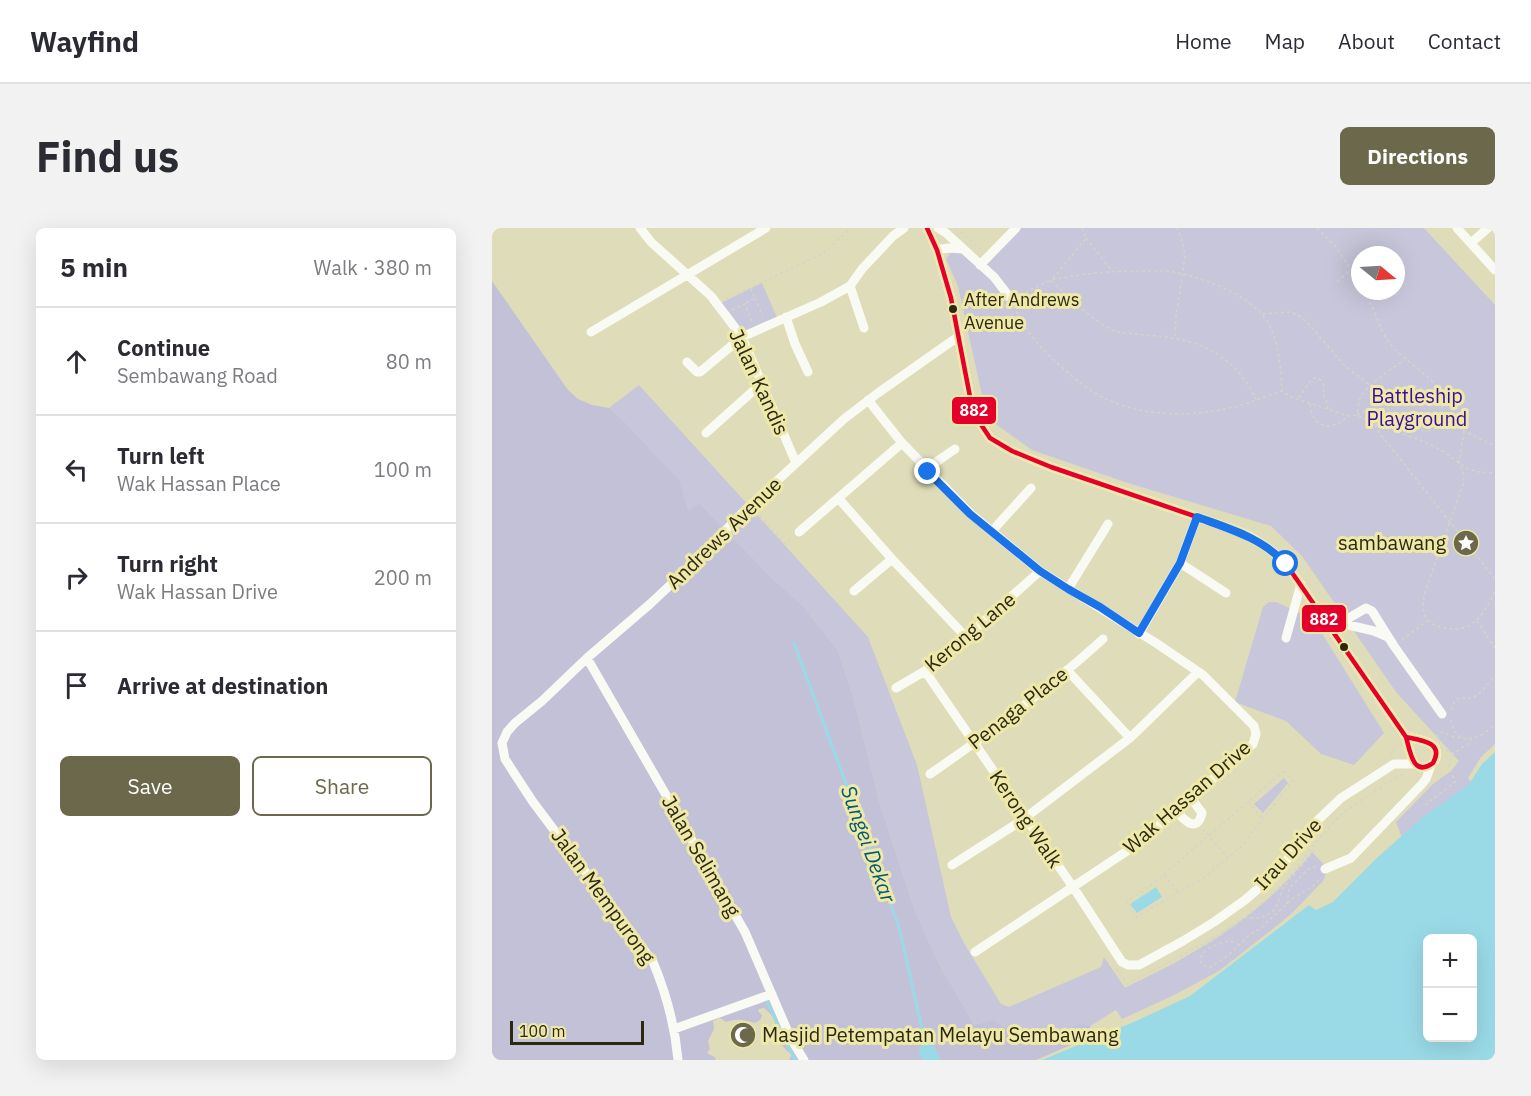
<!DOCTYPE html>
<html lang="en">
<head>
<meta charset="utf-8">
<style>
  body { margin:0; font-family:"IBM Plex Sans",sans-serif; background:#f2f2f3; color:#2b2b33 }
  .controls { position:absolute; right:18px; bottom:18px; display:grid; overflow:hidden; border-radius:9px; box-shadow:0 6px 24px #0002 }
  .controls button { width:54px; height:54px; display:grid; place-items:center; padding:0; border:0; border-bottom:2px solid #e1e1e2; background:#fff; color:#2b2b33; font:30px sans-serif }
  .compass { position:absolute; left:859px; top:18px; width:54px; height:54px; border-radius:50%; background:#fff; box-shadow:0 6px 24px #0002; rotate:108deg }
  .scale { position:absolute; left:18px; bottom:15px; width:134px; box-sizing:border-box; padding-left:6px; border:3px solid #2c2910; border-top:0; font-size:16px; line-height:21px; white-space:nowrap; color:#2c2910; -webkit-text-stroke:4px #efe9a9; paint-order:stroke }
  .stop { position:absolute; width:18px; height:18px; margin:-14px; border:4px solid #1a73e8; border-radius:50%; background:#fff }
  .stop.end { background:#1a73e8; border-color:#fff; box-shadow:0 2px 6px #0008 }
  .list { margin:0; padding:0; list-style:none }
  h2 { display:flex; justify-content:space-between; align-items:center; height:78px; margin:0; padding:0 24px; font-size:26px }
  h2 small { font-size:20px; font-weight:400; color:#7c7c81 }
  .list li { display:grid; grid-template-columns:39px 1fr auto; gap:18px; align-items:center; box-sizing:border-box; height:108px; padding:0 24px; border-top:2px solid #e1e1e2 }
  .list b { display:block; font-size:22px; white-space:nowrap }
  .list p { margin:0; font-size:20px; white-space:nowrap; color:#7c7c81 }
  .list em { font-size:20px; font-style:normal; color:#7c7c81 }
  .actions { display:flex; gap:12px; padding:18px 24px }
  .actions a { flex:1; padding:14px 0; border:2px solid #6b684b; border-radius:9px; text-align:center; font-size:21px; color:#6b684b }
  .actions .main { background:#6b684b; color:#fff }
  .icon { flex:none; width:33px; height:33px; fill:none; stroke:currentColor; stroke-width:2; stroke-linecap:round; stroke-linejoin:round }
  .map { position:relative; flex:none; width:1003px; height:832px; overflow:hidden; border-radius:9px }
  header { display:flex; align-items:center; gap:36px; box-sizing:border-box; height:84px; padding:0 30px; background:#fff; border-bottom:2px solid #e1e1e2 }
  header strong { font-size:28px }
  nav { display:flex; gap:33px; margin-inline-start:auto; font-size:21px }
  .intro { display:flex; align-items:center; justify-content:space-between; box-sizing:border-box; height:144px; padding:0 36px }
  h1 { margin:0; font-size:42px }
  .button { padding:15px 27px; border-radius:9px; background:#6b684b; color:#fff; font-size:21px; font-weight:700 }
  main { display:flex; gap:36px; padding:0 36px }
  aside { flex:1; background:#fff; border-radius:9px; box-shadow:0 6px 24px #0002 }
  .map>svg:first-child { display:block }
</style>
</head>
<body>
<header>
<strong>Wayfind</strong>
<nav><a>Home</a><a>Map</a><a>About</a><a>Contact</a></nav>
</header>
<div class="intro"><h1>Find us</h1><a class="button">Directions</a></div>
<main>
<aside>
<h2>5 min<small>Walk · 380 m</small></h2>
<ul class="list">
<li><svg class="icon" aria-label="ahead" viewBox="0 0 24 24"><path d="M12 20V5M6 11l6-6 6 6"/></svg><div><b>Continue</b><p>Sembawang Road</p></div><em>80 m</em></li>
<li><svg class="icon" aria-label="left" viewBox="0 0 24 24"><path d="M17 20v-9H6M10 6l-5 5 5 5"/></svg><div><b>Turn left</b><p>Wak Hassan Place</p></div><em>100 m</em></li>
<li><svg class="icon" aria-label="right" viewBox="0 0 24 24"><path d="M7 20v-9h11M14 6l5 5-5 5"/></svg><div><b>Turn right</b><p>Wak Hassan Drive</p></div><em>200 m</em></li>
<li><svg class="icon" aria-label="arrive" viewBox="0 0 24 24"><path d="M6 21V4h12l-3 4 3 4H6"/></svg><div><b>Arrive at destination</b></div></li>
</ul>
<div class="actions"><a class="main">Save</a><a>Share</a></div>
</aside>
<div class="map">
<svg width="1003" height="832" viewBox="0 0 1003 832">
  <rect width="100%" height="100%" fill="#dfdcb9"/>
  <path fill="#c7c6da" fill-rule="evenodd" d="M529,0H932L1003,77V516L989,529L976,550L986,563L915,623L904,594L940,557L960,542L967,533L904,464L810,328L779,298L636,255L540,222L495,190L466,58L454,31L459,24L465,22L489,42ZM868,27H904V63H868Z
    M270,55L286,92L251,108L237,84L227,76Z
    M147,157L376,409L425,537L459,689L472,715L509,776L517,779L609,739L612,729L633,760C656,748 681,737 703,723C749,696 787,666 820,624L836,641L831,653L801,684L787,696L727,743L680,768L630,791L624,782L598,798L588,797L547,816L540,807L518,803L501,792L482,797L445,732L423,683L388,576L361,468L346,423L311,378L280,350L209,277L196,284L150,214L117,180Z
    M777,374H784L821,391L892,505L862,537L829,526L794,493L743,474L771,379Z
    M792,550L796,555L771,585L762,576Z"/>
  <path fill="#c2c1d8" d="M0,53L76,162L86,171L100,177L117,180L132,194L187,252L196,283L208,276L280,350L311,378L346,423L361,468L388,576L423,683L445,732L482,797L501,792L518,803L532,800L540,807L547,816L588,796L598,798L602,807L544,832H297L300,827C293,822 289,815 282,810C286,796 283,789 272,780L267,781L266,783L270,787L269,791L263,795C253,792 244,790 234,794L228,790L221,793L222,801L216,813L218,821L215,825L224,830L223,832H0Z"/>
  <path fill="#9adae7" fill-rule="evenodd" d="M1003,524V832H550L644,793L698,768L817,677L824,682L841,674L887,628L931,589L977,556L990,536ZM936,710H980V810H936Z
    M664,659L670,669L645,685L638,676Z"/>
  <g fill="none" stroke-linecap="round" stroke-linejoin="round">
    <path stroke="#9adae7" stroke-width="3" d="M302,415L407,699L435,823
      M275,774L303,832"/>
    <path stroke="#9adae7" stroke-width="16" d="M435,823L440,832"/>
    <path stroke="#d6d4c9" stroke-width="1.5" stroke-dasharray="3 3" stroke-linecap="butt" d="M464,0L490,22
      M590,0L594,10L559,53C578,69 603,96 625,104C675,110 713,106 749,147C755,154 759,163 764,171
      M825,0L845,20L868,56
      M594,10L621,44
      M845,54L858,42
      M872,63L883,85L891,105L902,121L938,151L956,169L972,203L1003,218
      M528,67C539,63 550,55 561,52C590,45 622,43 652,43C659,43 667,42 675,43C705,47 758,66 775,93C787,114 789,140 790,163
      M263,70L271,88
      M234,71L332,25L359,0
      M254,75L263,70L258,59
      M522,78C533,104 552,124 573,142C579,147 585,153 591,157C630,187 686,191 732,181C752,178 771,169 790,163L799,169L856,188L865,187L882,196L928,212L949,222L976,241L987,244L1003,245
      M240,82L253,76L260,94
      M771,86L799,84L806,87L815,94L852,137L879,158
      M683,108L684,89L693,28L691,15L685,0
      M922,158C928,160 935,161 940,164C954,172 955,196 939,202C923,208 877,179 900,163C906,159 915,159 922,158Z
      M807,170L819,152L823,150C835,152 831,161 832,171L835,174L836,181
      M818,176C820,201 840,204 856,188
      M901,188L897,189L877,181L865,187C866,180 866,173 870,167C880,153 899,142 912,132
      M883,197L886,203L1003,351
      M972,203L967,235L971,243L972,254L934,361C928,381 930,397 954,400C963,402 973,401 981,395C991,388 998,373 1003,363
      M264,283L293,316L299,311
      M985,393L1003,420
      M910,412L935,393
      M959,482L963,472C971,468 976,472 982,469C990,465 997,454 1003,447
      M958,492L963,504L970,510
      M944,509L950,504C971,514 986,514 1003,496
      M954,522L963,526
      M898,528L904,517
      M792,543L801,552L750,618L709,652L644,689L635,673L657,659Z
      M756,574L770,590
      M933,577L963,554L956,536C959,530 963,525 968,521C973,517 976,517 979,512
      M711,601L735,629
      M672,647L686,664
      M795,676L797,661L815,642L825,638
      M713,716L714,717L753,690H769L780,684L785,677L791,660L822,623L821,622
      M747,717C745,716 740,713 737,713C730,713 713,721 710,727C707,732 709,733 710,737L718,739L737,727L756,708L770,699L800,671L820,659L830,649
      M624,741L635,756C684,731 733,707 775,671C802,648 817,620 841,595C852,582 867,574 881,564C891,558 901,550 912,546V544"/>
    <path stroke="#fafaf4" stroke-width="9" d="M148,0L159,14L219,68L250,109L304,235
      M435,0L445,22L459,70L479,174L486,192L498,210L520,223L559,239L749,304C766,312 781,322 794,336L914,509L921,534C936,550 954,526 939,516C932,511 922,511 914,509
      M446,0L454,5L502,49L519,71
      M965,0L1003,42
      M979,15L996,0
      M445,22L456,20L471,21
      M488,37L524,0
      M358,58L372,100
      M294,89L303,116L316,144
      M99,104L274,0
      M195,134L205,144H208L250,109L329,74L358,58L370,41L401,8L412,0
      M376,172L410,215L479,286L548,343L664,415L711,447L762,498L764,506L761,516L647,615L483,724
      M214,205L271,154
      M434,241L463,221
      M347,271L400,331L474,409
      M500,303L539,260
      M307,304L410,215
      M688,335L734,365
      M576,361L616,296
      M362,363L400,331
      M848,395L882,403L896,409
      M840,400L874,380L880,383L902,418L950,486
      M647,406L688,335L705,289
      M794,410L809,356
      M95,430L253,704L299,811L312,832
      M575,442L638,510
      M433,443L585,665L626,728L630,734L636,737H647L691,713L722,694L753,672L776,652L794,633L826,592L849,570L902,536H923
      M404,460L433,443L474,409L548,343
      M438,546C498,505 557,460 611,411
      M684,583C692,592 705,606 710,585L699,570
      M460,637L529,593L638,510L706,444
      M833,641L859,630L930,556L934,551L939,537
      M182,801L280,766
      M186,832C183,798 174,765 161,734L41,574L22,545L13,531L10,515L15,504L23,495L50,473L95,430L158,376L209,328L249,286L352,191L386,165L467,108"/>
    <g stroke="#efe9a9" stroke-width="9">
      <path id="bus-1" d="M435,0L445,22L459,70L479,174L486,192L498,210L520,223L559,239L749,304L773,318L794,336L914,509
        M914,509C928,512 953,514 941,535C921,550 918,523 914,509Z"/>
    </g>
    <use href="#bus-1" stroke="#e4002b" stroke-width="4.5"/>
  </g>
  <g fill="none" stroke-linecap="round" stroke-linejoin="round">
    <path stroke="#1a73e8" stroke-width="8" d="M436,244L478,286L548,343L576,361L608,379L647,405L688,335L705,289C738,301 770,310 794,336"/>
  </g>
  <defs>
    <g id="sight-disc" transform="scale(1.35)"><circle r="9.5" fill="#6b684b" stroke="#efe9a9"/><path d="M0-6L1.8-2.2L6-1.7L2.9 1.2L3.7 5.4L0 3.3L-3.7 5.4L-2.9 1.2L-6-1.7L-1.8-2.2Z" fill="#fff"/></g>
    <g id="mosque-disc" transform="scale(1.35)"><circle r="9.5" fill="#6b684b" stroke="#efe9a9"/><path d="M3.5-4.9A6 6 0 1 0 3.5 4.9A5 5 0 1 1 3.5-4.9Z" fill="#fff"/></g>
  </defs>
  <g fill-rule="evenodd">
    <use href="#sight-disc" x="974" y="315"/>
    <use href="#mosque-disc" x="251" y="807"/>
  </g>
  <g fill="#2c2910" stroke="#efe9a9" stroke-width="2">
    <circle cx="461" cy="81" r="5"/>
    <circle cx="852" cy="419" r="5"/>
  </g>
  <g text-anchor="middle" stroke-width="6" stroke-linejoin="round" paint-order="stroke">
    <g font-size="18" fill="#2c2910" stroke="#efe9a9" text-anchor="start">
      <text x="472" y="78">After Andrews<tspan x="472" dy="23">Avenue</tspan></text>
    </g>
    <g font-size="20" fill="#2c2910" stroke="#efe9a9">
      <text transform="translate(267 154) rotate(65)" y="7">Jalan Kandis</text>
      <text transform="translate(232 305) rotate(-44)" y="7">Andrews Avenue</text>
      <text transform="translate(478 404) rotate(-40)" y="7">Kerong Lane</text>
      <text transform="translate(526 480) rotate(-38)" y="7">Penaga Place</text>
      <text transform="translate(695 569) rotate(-41)" y="7">Wak Hassan Drive</text>
      <text transform="translate(534 591) rotate(56)" y="7">Kerong Walk</text>
      <text transform="translate(796 626) rotate(-48)" y="7">Irau Drive</text>
      <text transform="translate(209 628) rotate(60)" y="7">Jalan Selimang</text>
      <text transform="translate(111 668) rotate(54)" y="7">Jalan Mempurong</text>
    </g>
    <g font-size="20" fill="#390d9b" stroke="#efe9a9">
      <text x="925" y="175">Battleship<tspan x="925" dy="23">Playground</tspan></text>
    </g>
    <g font-size="20" fill="#2c2910" stroke="#efe9a9" text-anchor="end">
      <text x="954" y="322">sambawang</text>
      <text x="270" y="814" text-anchor="start">Masjid Petempatan Melayu Sembawang</text>
    </g>
    <g font-size="21" font-style="italic" fill="#055970" stroke="#efe9a9">
      <text transform="translate(376 616) rotate(70)" y="7">Sungei Dekar</text>
    </g>
  </g>
  <g stroke="#efe9a9" stroke-width="2">
    <rect x="459" y="168" width="46" height="29" rx="6" fill="#e4002b"/>
    <rect x="809" y="376" width="46" height="29" rx="6" fill="#e4002b"/>
  </g>
  <g font-size="16" text-anchor="middle" font-weight="bold" fill="#fff">
    <text x="482" y="188">882</text>
    <text x="832" y="397">882</text>
  </g>
</svg>
<div class="controls">
<button>+</button>
<button>−</button>
</div>
<svg class="compass" viewBox="-18 -18 36 36"><path d="M0-13l5 13h-10z" fill="#e53935"/><path d="M0 13l5-13h-10z" fill="#7c7c81"/></svg>
<div class="scale">100 m</div>
<div class="stop" style="left:794px;top:336px"></div>
<div class="stop end" style="left:436px;top:244px"></div>
</div>
</main>
</body>
</html>
